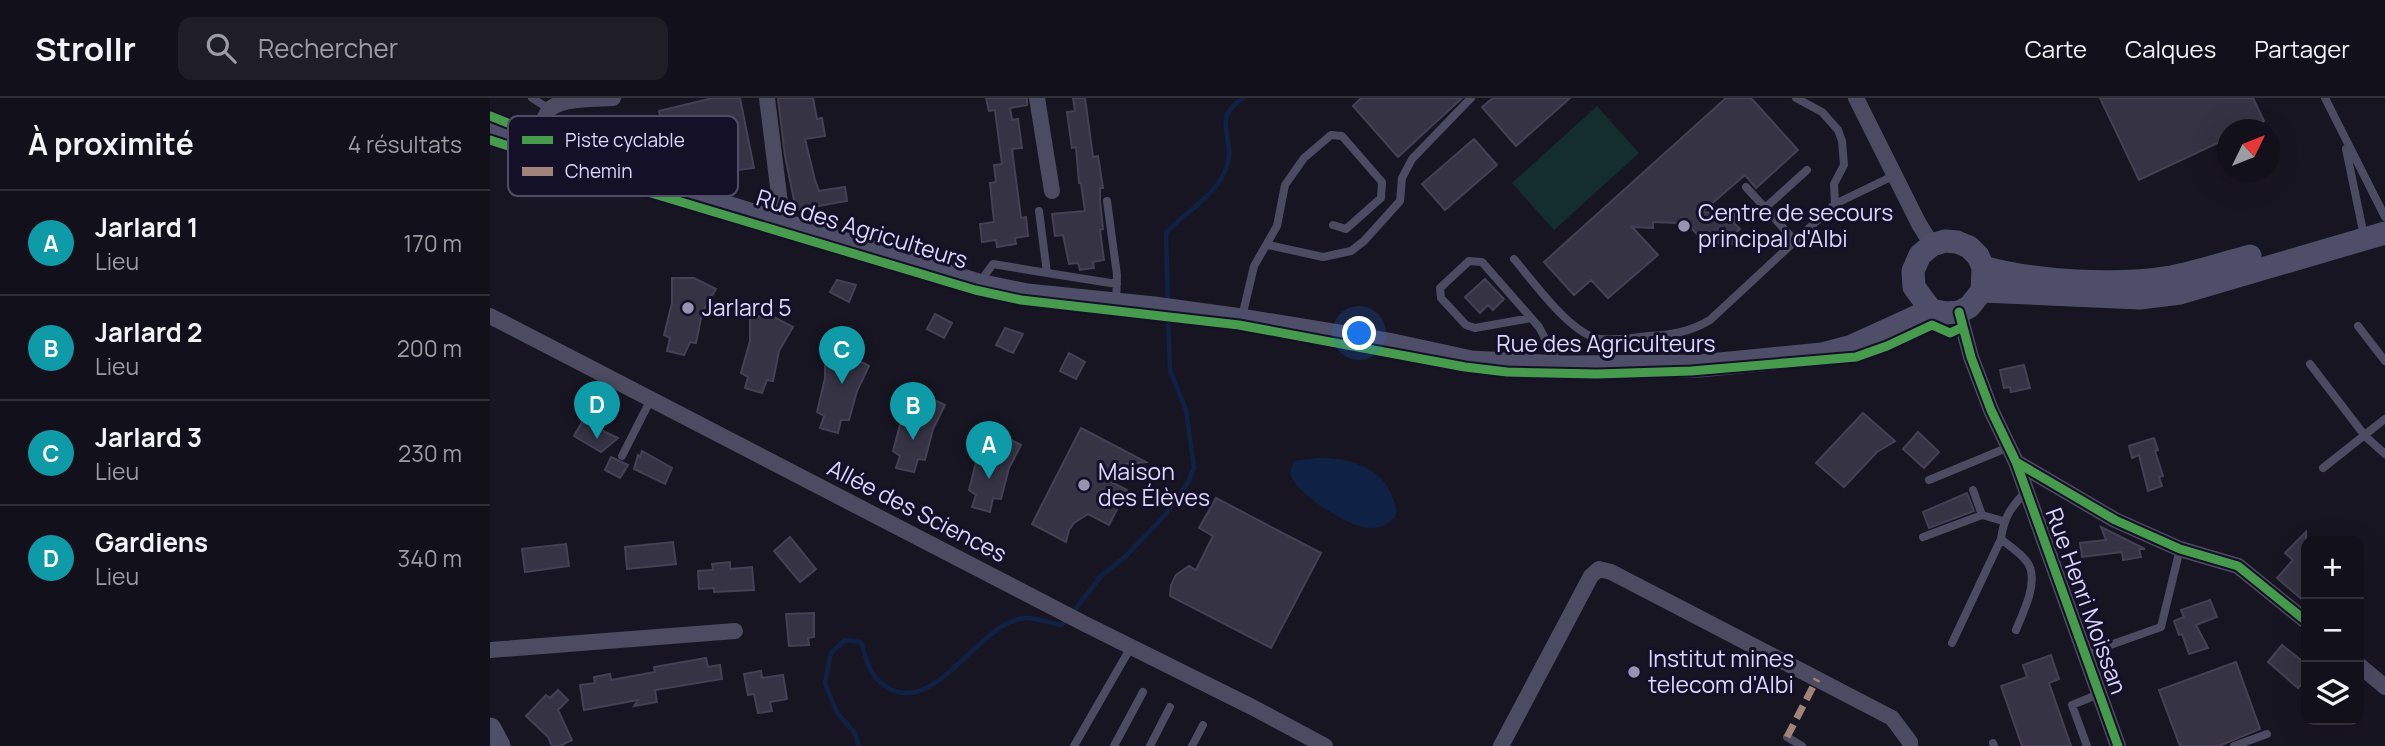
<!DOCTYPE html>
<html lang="fr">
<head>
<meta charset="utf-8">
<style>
  body { margin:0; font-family:Manrope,sans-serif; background:#1f1e27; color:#f1f3f6 }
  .controls { position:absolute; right:21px; bottom:21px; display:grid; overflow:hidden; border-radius:14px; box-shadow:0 7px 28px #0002 }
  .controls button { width:63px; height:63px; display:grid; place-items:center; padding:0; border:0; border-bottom:2px solid #313039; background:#12101a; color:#f1f3f6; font:35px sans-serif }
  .compass { position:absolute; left:1727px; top:21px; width:63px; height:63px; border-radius:50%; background:#12101a; box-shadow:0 7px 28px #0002; rotate:47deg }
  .you { position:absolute; left:870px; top:236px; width:24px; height:24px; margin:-18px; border:5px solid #fff; border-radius:50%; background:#1a73e8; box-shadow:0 0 0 10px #1a73e833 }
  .badge { display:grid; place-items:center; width:46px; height:46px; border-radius:50%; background:#9793b1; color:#fff; font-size:23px; font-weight:700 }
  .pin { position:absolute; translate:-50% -58px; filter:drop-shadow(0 2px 4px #0008) }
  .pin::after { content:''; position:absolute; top:37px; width:24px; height:21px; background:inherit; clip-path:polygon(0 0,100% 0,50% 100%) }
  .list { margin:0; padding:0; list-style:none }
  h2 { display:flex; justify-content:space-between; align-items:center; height:91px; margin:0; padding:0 28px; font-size:30px }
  h2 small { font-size:23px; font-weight:400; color:#9c9da2 }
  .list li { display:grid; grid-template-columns:46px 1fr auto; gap:21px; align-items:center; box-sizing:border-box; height:105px; padding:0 28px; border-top:2px solid #313039 }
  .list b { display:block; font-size:26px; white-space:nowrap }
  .list p { margin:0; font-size:23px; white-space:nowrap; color:#9c9da2 }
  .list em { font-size:23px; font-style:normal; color:#9c9da2 }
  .icon { flex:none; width:38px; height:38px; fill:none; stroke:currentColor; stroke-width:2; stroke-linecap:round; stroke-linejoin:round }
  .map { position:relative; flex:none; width:1895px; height:648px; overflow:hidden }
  header { display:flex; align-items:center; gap:42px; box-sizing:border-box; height:98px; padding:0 35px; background:#12101a; border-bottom:2px solid #313039 }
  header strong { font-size:33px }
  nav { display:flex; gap:38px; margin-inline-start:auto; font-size:24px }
  .search { width:490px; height:63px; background:#1f1e27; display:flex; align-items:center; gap:18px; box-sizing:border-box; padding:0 24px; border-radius:14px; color:#9c9da2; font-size:26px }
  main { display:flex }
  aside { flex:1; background:#12101a }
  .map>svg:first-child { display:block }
</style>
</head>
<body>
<header>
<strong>Strollr</strong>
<div class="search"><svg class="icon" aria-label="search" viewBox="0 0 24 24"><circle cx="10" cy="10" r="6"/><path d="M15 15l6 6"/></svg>Rechercher</div>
<nav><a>Carte</a><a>Calques</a><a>Partager</a></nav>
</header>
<main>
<aside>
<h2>À proximité<small>4 résultats</small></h2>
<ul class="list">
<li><span class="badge" style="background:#0f9aa8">A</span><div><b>Jarlard 1</b><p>Lieu</p></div><em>170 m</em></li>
<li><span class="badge" style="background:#0f9aa8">B</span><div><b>Jarlard 2</b><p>Lieu</p></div><em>200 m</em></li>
<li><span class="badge" style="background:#0f9aa8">C</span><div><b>Jarlard 3</b><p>Lieu</p></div><em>230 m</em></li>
<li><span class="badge" style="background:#0f9aa8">D</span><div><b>Gardiens</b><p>Lieu</p></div><em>340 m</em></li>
</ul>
</aside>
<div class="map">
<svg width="1895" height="648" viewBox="0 0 1895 648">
  <rect width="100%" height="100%" fill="#181522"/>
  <path fill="#142d2e" d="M1107,8L1149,55L1064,132L1022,85Z"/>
  <path fill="#0f2245" d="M827,360C857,360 890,367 902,398C905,406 908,411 905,419C898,426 891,430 881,430C860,431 805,395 800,375L804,363Z"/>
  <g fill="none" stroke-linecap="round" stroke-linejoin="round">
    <path stroke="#0f2245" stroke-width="4.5" d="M678,206L676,135C696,113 729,97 738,65C745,39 720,21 753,0
      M583,514L612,477L635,459L676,416L697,386L704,370L696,312L680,272L678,219
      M369,648L365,635L347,615L335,585L341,555L355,542L371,544C374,554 378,571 385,579C437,636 485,525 534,520C545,519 560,525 571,527L577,521"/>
  </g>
  <path fill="#363344" stroke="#454055" stroke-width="2" d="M223,0H250L264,70L218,76L213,37L177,45L169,13Z
    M288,0H323L327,21L332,20L335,38L315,41L325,82L329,93L355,89L357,103L306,112L295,58Z
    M496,0H537V7L520,10L522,22L528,21L532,50L522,51L531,120L536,119L538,138L525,140L526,146L507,149L506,142L492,144L490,126L504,124L500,85L506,84L504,67L512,66L505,12L499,13Z
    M583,0H595L603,59L608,58L613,90H610V103L613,131L610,132L614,162L603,164L604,170L590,172L588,165L579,166L573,137L565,138L562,116L595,113L591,85H589L586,49L582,50L577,14L585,13Z
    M871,0H972L908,59L863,8Z
    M1003,0H1080L1026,48L992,9Z
    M1236,0H1261L1308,52L1266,90L1255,77L1212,114L1244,116V125L1250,131L1243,137V146L1214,144L1192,120L1187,125L1163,124V130L1142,129L1168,157L1118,200L1101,182L1084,197L1054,164Z
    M1610,0H1763L1774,23L1757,32H1738V40L1649,82Z
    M984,41L1007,67L955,112L932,86Z
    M182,180H204L226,191L212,215L206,245L200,244L194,257L177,253L180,240L174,237L182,205Z
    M995,181L1014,201L1003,212L998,207L990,215L975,199Z
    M347,182L366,187L359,204L340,194Z
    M445,216L462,225L454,240L437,231Z
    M260,218H282L303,229L289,253L283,283L277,282L272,295L255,290L258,279L251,275L260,243Z
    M515,230L533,236L523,255L506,247Z
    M579,255L595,264L586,281L570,273Z
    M335,257L360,258L379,268L367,293L359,322H351L348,335L330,330L334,318L327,314L335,280Z
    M1534,267L1540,290L1521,294L1520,289L1514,290L1510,272Z
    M412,297H434L455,307L443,331L435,362L428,361L424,374L406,370L410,358L403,353L411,323Z
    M1373,315L1405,343L1387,354L1354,389L1326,365Z
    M92,324L107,330L128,340L111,354L84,338Z
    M591,330L656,364L636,366L630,371L621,384L637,392L619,427L598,416L584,425L579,432L576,444L542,426Z
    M1428,334L1449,354L1434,370L1413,351Z
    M488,336H510L531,347L519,370L511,401L503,400L500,414L482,409L486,397L479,392L487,360Z
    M1664,340L1668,352L1665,353L1673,378L1669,379L1672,388L1658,393L1649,357L1642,360L1639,348Z
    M152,353L182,370L175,386L144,371L148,357L150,359Z
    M121,359L138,367L130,380L115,372Z
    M1477,395L1484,413L1439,430L1433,414Z
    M726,400L831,455L781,550L680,498L681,487L686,477L699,468L706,472L723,438L709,430Z
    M1611,429L1655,451H1649L1651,459L1633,462L1632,454L1592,459L1590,445L1616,442Z
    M1816,434V505L1787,480L1803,462L1795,455Z
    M300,439L326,471L310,484L284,453Z
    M183,444L186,466L137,471L135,449Z
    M76,446L79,468L35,474L32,451Z
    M240,464V471L262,469L264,492L224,494V490L209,491L208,473L223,472L222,466Z
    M1720,502L1727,519L1706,527L1718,550L1699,556L1692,536L1689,537L1684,523L1694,519L1691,512Z
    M324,515V539L318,540L319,547L299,548L296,516Z
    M1792,547L1816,566V581L1808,590L1778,564Z
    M1561,557L1569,581L1559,585L1581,648H1532L1511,588L1537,579L1533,567Z
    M216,560L218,569L230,567L232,581L165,592L167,604L144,608L148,602L94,612L90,587L105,585L104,579L120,576L121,582L165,574L164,569Z
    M1746,564L1770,631L1729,648H1690L1669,592Z
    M271,573L272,580L293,577L297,601L280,604L282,613L268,615L264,596L258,597L254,576Z
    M68,592L78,602L68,612L82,642L70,648H62L58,639L36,618L56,597L60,600Z"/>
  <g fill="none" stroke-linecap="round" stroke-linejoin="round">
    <path stroke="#4c4b62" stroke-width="8" d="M42,0L59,11
      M1306,0L1332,14L1348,32L1352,43L1354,67L1344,86L1345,106
      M1835,0L1895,119
      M1856,51L1874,138
      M80,56L90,37L159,22
      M152,79L162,62H202
      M1256,89L1306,144
      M617,103L627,177L626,205
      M1275,110L1317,72
      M549,113L557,175L627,186
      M778,147L833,159L861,153L874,143L910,103L912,80L922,61L981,0
      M1024,161C1043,183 1081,237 1110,241C1126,243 1142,240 1158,238C1181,237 1200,234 1220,222L1345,106L1405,77
      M489,185L503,166L557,175
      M752,219L764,168L787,128L795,87L814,60L841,37L852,38L892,84L891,100L856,131L843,127
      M1041,220L985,230L976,227L951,200L950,190L979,163L992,164L1049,229L1069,267
      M1868,228L1895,263
      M1820,266L1875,338L1895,356
      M132,358L161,301
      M1833,370L1895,321
      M1439,382L1519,349
      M1483,392L1492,417
      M1433,439L1492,417L1513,423
      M1511,441C1520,449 1539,460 1541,473C1545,492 1533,514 1526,532
      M1462,545L1511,441C1514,418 1521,410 1536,393
      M1595,556L1671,529L1690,451
      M1297,639L1312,648
      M1503,645L1504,648
      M584,648L641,549
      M624,648L653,594
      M660,648L680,609
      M702,648L713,627
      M1597,648L1582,607L1609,596
      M1744,648L1777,636"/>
    <path stroke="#4c4b62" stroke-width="16" d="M277,0L290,105
      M547,0L562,93
      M1366,0L1429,126L1442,147
      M46,47C49,37 53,18 61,10C75,0 105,1 123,0
      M1469,214L1481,259L1501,312L1526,364L1628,648
      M0,218L595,526L762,609L835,648
      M1526,364L1625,422L1690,451L1748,468L1816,523
      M0,552L245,533
      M1869,567L1895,589
      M1011,648L1101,478L1109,471L1121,474L1402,620L1420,644V648"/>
    <path stroke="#4f4e68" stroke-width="23" d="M0,31L221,104L488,187L537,197L664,210L751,222L898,246L981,264L1071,269L1209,268L1332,256L1362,248L1441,212L1456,215L1469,214L1479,209L1492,193L1493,169L1488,158L1479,149L1467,144L1455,143L1442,147L1430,157L1423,173L1424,189L1441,212
      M1493,169C1547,184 1626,188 1681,179C1707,174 1734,165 1760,158
      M1492,193L1650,200L1690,195L1895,135
      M0,631L9,648"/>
    <path stroke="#a18479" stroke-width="7" stroke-dasharray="14 7" stroke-linecap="butt" d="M1297,639L1327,581"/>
    <g stroke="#141027" stroke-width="13">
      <path id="cycleway" d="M0,18L82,50L107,66
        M0,42L161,95L485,192L531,202L749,227L975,269L1017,274L1107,276L1201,273L1366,259L1397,248L1442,227L1460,235L1473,229
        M1469,214L1481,259L1501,312L1526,364L1628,648
        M1526,364L1625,422L1690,451L1748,468L1816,523"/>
    </g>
    <use href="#cycleway" stroke="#469c4c" stroke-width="9"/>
  </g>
  <g fill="#9793b1" stroke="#141027" stroke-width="2.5">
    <circle cx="1194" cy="128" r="7"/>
    <circle cx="198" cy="210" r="7"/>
    <circle cx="594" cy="387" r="7"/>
    <circle cx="1144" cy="574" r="7"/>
  </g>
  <g text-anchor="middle" stroke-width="6" stroke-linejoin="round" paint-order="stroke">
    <g font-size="23" fill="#dcd7fe" stroke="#141027" text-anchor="start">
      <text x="1208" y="123">Centre de secours<tspan x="1208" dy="26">principal d'Albi</tspan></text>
      <text x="212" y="218">Jarlard 5</text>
      <text x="608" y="382">Maison<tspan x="608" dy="26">des Élèves</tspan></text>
      <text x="1158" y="569">Institut mines<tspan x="1158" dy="26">telecom d'Albi</tspan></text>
    </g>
    <g font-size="23" fill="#dcd7fe" stroke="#141027">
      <text transform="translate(372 131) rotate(17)" y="8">Rue des Agriculteurs</text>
      <text x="1116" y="254">Rue des Agriculteurs</text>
      <text transform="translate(427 413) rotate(27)" y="8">Allée des Sciences</text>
      <text transform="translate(1596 503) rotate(70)" y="8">Rue Henri Moissan</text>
    </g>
  </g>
  <rect x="18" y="18" width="230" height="80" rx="10" fill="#141027" stroke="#504c68" stroke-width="2"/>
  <rect x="32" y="38" width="31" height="8" fill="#469c4c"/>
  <rect x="32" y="69" width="31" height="9" fill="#a18479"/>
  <g font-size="19" fill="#dcd7fe">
    <text x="75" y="49">Piste cyclable</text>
    <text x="75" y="80">Chemin</text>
  </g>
</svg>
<div class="controls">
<button>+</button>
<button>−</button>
<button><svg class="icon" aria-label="layers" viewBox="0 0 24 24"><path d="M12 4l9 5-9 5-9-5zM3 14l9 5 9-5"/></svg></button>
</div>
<svg class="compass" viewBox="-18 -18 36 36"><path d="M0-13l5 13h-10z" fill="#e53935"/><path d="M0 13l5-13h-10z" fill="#9c9da2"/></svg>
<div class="you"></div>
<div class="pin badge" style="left:499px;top:381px;background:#0f9aa8">A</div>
<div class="pin badge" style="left:423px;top:342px;background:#0f9aa8">B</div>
<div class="pin badge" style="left:352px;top:286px;background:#0f9aa8">C</div>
<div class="pin badge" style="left:107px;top:341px;background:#0f9aa8">D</div>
</div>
</main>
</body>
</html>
